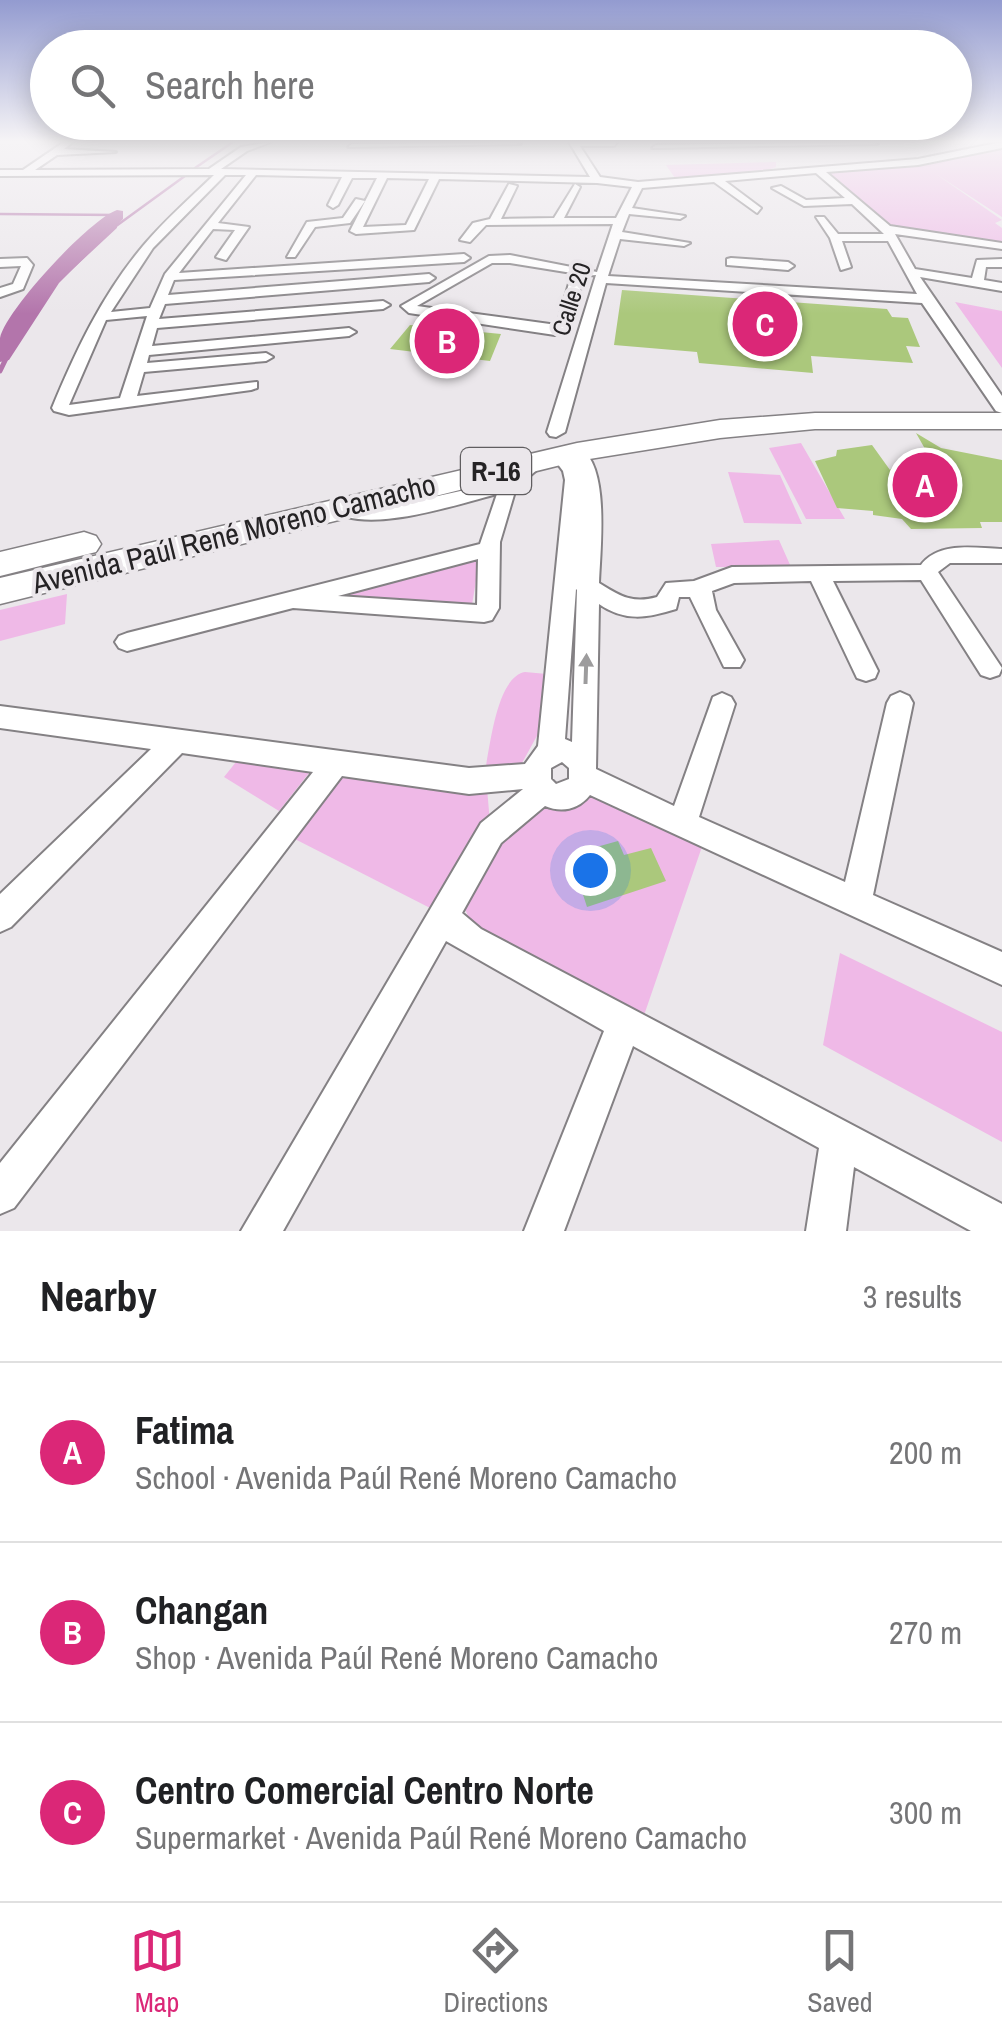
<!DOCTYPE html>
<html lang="en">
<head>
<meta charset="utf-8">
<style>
  body { margin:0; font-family:"Archivo Narrow",sans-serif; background:#f6f6f6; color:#202124 }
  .you { position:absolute; left:590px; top:870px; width:35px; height:35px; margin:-25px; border:8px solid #fff; border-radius:50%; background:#1a73e8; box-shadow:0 0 0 15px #1a73e833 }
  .badge { display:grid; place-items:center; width:65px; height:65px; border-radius:50%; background:#db2777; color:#fff; font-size:32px; font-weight:700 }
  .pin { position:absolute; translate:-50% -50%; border:5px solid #fff; box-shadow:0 2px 10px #0006 }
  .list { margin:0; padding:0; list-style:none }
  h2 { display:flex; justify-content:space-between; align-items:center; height:130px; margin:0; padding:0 40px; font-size:42px }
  h2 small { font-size:32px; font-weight:400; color:#757577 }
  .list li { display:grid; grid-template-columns:65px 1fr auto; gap:30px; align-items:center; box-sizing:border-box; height:180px; padding:0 40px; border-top:2px solid #e0e0e0 }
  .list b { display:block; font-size:38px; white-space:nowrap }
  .list p { margin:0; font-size:32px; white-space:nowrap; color:#757577 }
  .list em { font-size:32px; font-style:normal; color:#757577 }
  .icon { flex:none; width:55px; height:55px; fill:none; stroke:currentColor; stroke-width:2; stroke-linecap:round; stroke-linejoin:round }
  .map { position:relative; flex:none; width:1002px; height:1231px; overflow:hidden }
  .search { position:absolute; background:#fff; box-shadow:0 5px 25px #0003; left:30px; right:30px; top:30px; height:110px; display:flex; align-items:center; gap:25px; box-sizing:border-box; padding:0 35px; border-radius:55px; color:#757577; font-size:38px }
  .sheet { height:670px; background:#fff }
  nav { display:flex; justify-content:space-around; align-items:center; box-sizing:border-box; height:140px; border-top:2px solid #e0e0e0; background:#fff; font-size:28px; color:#757577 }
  nav a { display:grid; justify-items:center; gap:5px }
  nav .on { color:#db2777 }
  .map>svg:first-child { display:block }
</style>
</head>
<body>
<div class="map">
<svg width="1002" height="1231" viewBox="0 0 1002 1231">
  <rect width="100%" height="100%" fill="#ebe7eb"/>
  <path fill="#efb9e7" d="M1002,147V217L936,174L1002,220L995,223L1002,228V245L888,228L822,171L922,164Z
    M776,162V167L765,171L675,178L666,165Z
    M955,302L1002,311V368Z
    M801,443L845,519H806L769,448Z
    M728,472L780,475L802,524L744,523Z
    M779,540L791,567H716L711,544Z
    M480,556L472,605L324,596Z
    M67,594L65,624L0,641V610Z
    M525,672L558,675L555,703L516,774L484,776C490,749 496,677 525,672Z
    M240,757L313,768L279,811L224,777Z
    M342,763L487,788L490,823L434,910L287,835Z
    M587,784L706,835L641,1024L475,934L460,896L495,838L543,796Z
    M840,953L1002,1032V1142L823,1045Z"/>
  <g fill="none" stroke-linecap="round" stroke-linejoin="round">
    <path stroke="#b375ab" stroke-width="2.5" d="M195,168L233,142
      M0,214L117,215
      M112,229L189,173"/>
    <path stroke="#b375ab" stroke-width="4" d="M15,341L57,281L115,227"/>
    <path stroke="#b375ab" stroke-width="5" d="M0,371L16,338"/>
    <path fill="#b375ab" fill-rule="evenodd" d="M117,210L123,211V219L59,283L9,360L0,362C0,355 0,346 0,338C5,311 90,219 117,210Z"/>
  </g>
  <path fill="#abc87c" d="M622,290L887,309L892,317L908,318L920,347L906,346L913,363L811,356L813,373L699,363L697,352L614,345Z
    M410,325L501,334L490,361L390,349Z
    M916,433L941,448L1002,460V522H980L982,528L911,529L902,519L873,515V511L837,508L815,461L836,456L837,450L872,445L890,470L898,462L933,463Z
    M618,841L624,855L651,848L666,881L587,907L576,873L587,869L582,851Z"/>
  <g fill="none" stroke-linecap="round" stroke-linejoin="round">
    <g stroke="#848184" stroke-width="4">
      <path id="minor" d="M64,142H73L64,149L116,152L57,155L35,170L209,169L241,147L271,142L247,151L221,169L590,177L569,142H617L614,146H580L600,177L638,182L918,159L1002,142V148L918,165L826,172L890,226L1002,243V249L895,234L915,269L972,278L977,260L1002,259V267H986L984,280L1002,283V291L920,277L1002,396V413L996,411L922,303L606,283L565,432L556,437L550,436L547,432L596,275L584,276L570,327L555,335L409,313L401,306L489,256L510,255L597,272L613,224L486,225L470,242L460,240L473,223L490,219L509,184L517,186L501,219L554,218L575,184L580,187L564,218H616L632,187L597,183L439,179L414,230L356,234L350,231L377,178H352L338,205L333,208L328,205L342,177L256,175L218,223L249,227L226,260L216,257L235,230L213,229L179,273L464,254L470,258L464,262L174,280L168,295L429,274L435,278L429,282L165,304L159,319L383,301L390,305L383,309L157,328L152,346L349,328L356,332L349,336L149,355L147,363L266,353L273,357L266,361L144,372L137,396L257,382V388L251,390L69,415L54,411L52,408C76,350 102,295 143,246C164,221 190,198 214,175L0,176V170H23ZM816,173L845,198L806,200L781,186L772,188L804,206L852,204L884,234H838L824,217H816L830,238L841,270L851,267L842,241H888L917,294L608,276L620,239L684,246L690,243L622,232L629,214L680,219L685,216L632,208L642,188L714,182L757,213L761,208L725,181ZM225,175H246L165,274L150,308L111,312L153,248ZM387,178L429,179L406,225L363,227ZM492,263H510L572,273L557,325L417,306ZM147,316L120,398L69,405L106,320Z
        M508,142L521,144L348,147L352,144Z
        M865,142L878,144L652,148L656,145Z
        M356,199L365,201L350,223L315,227L295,257H287L307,222L343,218Z
        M731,258L788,262L794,266L788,270L727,265V259Z
        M0,259L27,258L33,265L23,289L0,297V288L13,284L21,266L0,267Z
        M577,447C611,460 600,551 599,583C620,596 632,604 657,597L666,583L694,581L732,567L921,565C939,541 975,548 1002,549V563H950L938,572L1002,668L999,675L990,678L981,675L921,580L833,581L878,671L875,678L866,681L857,678L811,581L734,583L712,591L716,610L744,660L740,667H724L690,597H679L676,609C647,618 625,622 599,604L596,769L674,806L713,697L722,693L731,697L735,704L699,817L845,882L887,703L891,696L900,692L909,696L913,703L873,895L1002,952V985L590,795C578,810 561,813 545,806L501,843L462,913L481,929L1002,1204V1231H971L854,1167L846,1231H806L819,1148L633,1046L564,1231H524L604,1031L446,941L283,1231H241L481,823L523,789L469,794L342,776L14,1208L0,1214V1163L313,772L182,753L11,927L0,932V894L151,749L0,728V706L469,768L525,764L538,746L565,480L563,471L551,455L560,450L570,456L571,448ZM576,589L577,590L572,742L565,739ZM562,762L569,768V779L556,784L551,779V768Z
        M538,456L547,461L516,488L500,542L499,608L492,620L484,622L293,608L127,651L119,648L115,642L119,636L127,633L480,544L497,494C458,504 361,537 330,508L340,502L384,508L501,482ZM478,559L477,605L338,596Z"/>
    </g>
    <g stroke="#848184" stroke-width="3">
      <path id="primary" d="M815,413H1002V429H815L720,438L577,461L0,604V578L577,443L720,420Z
        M84,532L96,536L101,544L96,552L0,576V552Z"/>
    </g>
    <use href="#minor" fill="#fff" fill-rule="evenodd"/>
    <use href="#primary" fill="#fff" fill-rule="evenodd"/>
  </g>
  <defs><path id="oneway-solid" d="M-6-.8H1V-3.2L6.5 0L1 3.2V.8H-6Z" transform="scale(2.5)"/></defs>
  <use fill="#9d9c9d" href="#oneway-solid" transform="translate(586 669) rotate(-88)"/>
  <linearGradient id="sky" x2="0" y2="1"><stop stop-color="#939bd0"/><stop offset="0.45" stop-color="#f6f4f6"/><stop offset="1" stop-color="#f6f4f6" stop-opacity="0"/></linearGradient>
  <rect width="1002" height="314" fill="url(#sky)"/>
  <g text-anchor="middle" stroke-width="8" stroke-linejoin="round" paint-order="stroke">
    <g font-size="25" fill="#252325" stroke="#ebe7eb">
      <text transform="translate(571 299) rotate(-72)" y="9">Calle 20</text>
    </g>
    <rect fill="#ebe7eb" stroke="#605e60" stroke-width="2.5" x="461" y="448" width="70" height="46" rx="8"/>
    <g font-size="28" font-weight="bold" fill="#252325">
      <text x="496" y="481">R-16</text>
    </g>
    <g font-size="30" fill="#252325" stroke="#ebe7eb">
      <text transform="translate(234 534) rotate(-14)" y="10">Avenida Paúl René Moreno Camacho</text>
    </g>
  </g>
</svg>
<div class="you"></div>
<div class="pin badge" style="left:925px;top:485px">A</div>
<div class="pin badge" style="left:447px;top:341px">B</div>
<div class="pin badge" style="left:765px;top:324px">C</div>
<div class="search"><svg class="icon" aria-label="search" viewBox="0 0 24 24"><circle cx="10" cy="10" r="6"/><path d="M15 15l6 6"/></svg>Search here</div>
</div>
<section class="sheet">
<h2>Nearby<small>3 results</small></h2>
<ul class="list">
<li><span class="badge">A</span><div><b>Fatima</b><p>School · Avenida Paúl René Moreno Camacho</p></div><em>200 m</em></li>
<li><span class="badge">B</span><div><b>Changan</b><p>Shop · Avenida Paúl René Moreno Camacho</p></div><em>270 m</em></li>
<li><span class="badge">C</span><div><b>Centro Comercial Centro Norte</b><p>Supermarket · Avenida Paúl René Moreno Camacho</p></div><em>300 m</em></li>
</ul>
</section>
<nav>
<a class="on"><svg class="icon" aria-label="map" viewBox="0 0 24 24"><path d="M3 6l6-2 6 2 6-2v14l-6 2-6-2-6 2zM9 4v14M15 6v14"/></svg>Map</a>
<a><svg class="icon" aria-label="directions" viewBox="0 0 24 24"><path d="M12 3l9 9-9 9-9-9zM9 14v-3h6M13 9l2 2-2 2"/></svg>Directions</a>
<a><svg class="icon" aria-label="saved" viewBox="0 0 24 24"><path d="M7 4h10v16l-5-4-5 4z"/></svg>Saved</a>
</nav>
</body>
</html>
